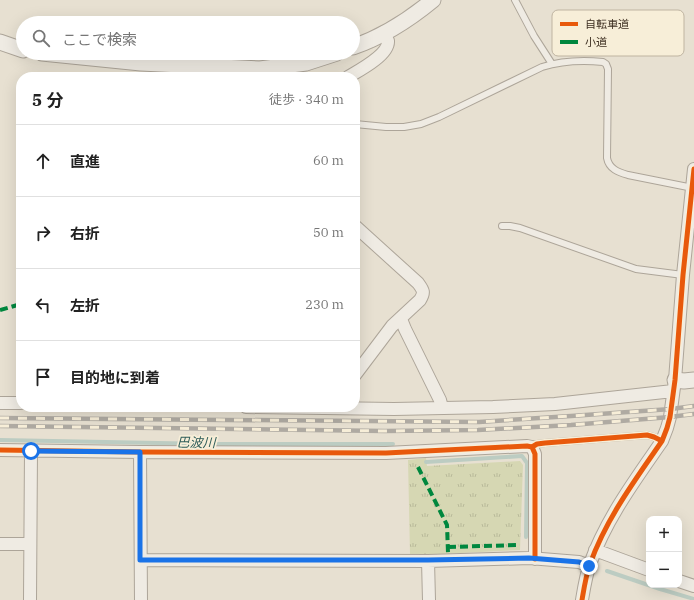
<!DOCTYPE html>
<html lang="ja">
<head>
<meta charset="utf-8">
<style>
  body { margin:0; font-family:"IBM Plex Serif","Noto Sans JP",serif; background:#f2f2f2; color:#222 }
  .controls { position:absolute; right:12px; bottom:12px; display:grid; overflow:hidden; border-radius:8px; box-shadow:0 4px 16px #0002 }
  .controls button { width:36px; height:36px; display:grid; place-items:center; padding:0; border:0; border-bottom:1px solid #e0e0e0; background:#fff; color:#222; font:20px sans-serif }
  .stop { position:absolute; width:12px; height:12px; margin:-9px; border:3px solid #1a73e8; border-radius:50%; background:#fff }
  .stop.end { background:#1a73e8; border-color:#fff; box-shadow:0 1px 4px #0008 }
  .list { margin:0; padding:0; list-style:none }
  h2 { display:flex; justify-content:space-between; align-items:center; height:52px; margin:0; padding:0 16px; font-size:17px }
  h2 small { font-size:13px; font-weight:400; color:#767676 }
  .list li { display:grid; grid-template-columns:26px 1fr auto; gap:12px; align-items:center; box-sizing:border-box; height:72px; padding:0 16px; border-top:1px solid #e0e0e0 }
  .list b { display:block; font-size:15px; white-space:nowrap }
  .list em { font-size:13px; font-style:normal; color:#767676 }
  .icon { flex:none; width:22px; height:22px; fill:none; stroke:currentColor; stroke-width:2; stroke-linecap:round; stroke-linejoin:round }
  .map { position:relative; flex:none; width:694px; height:600px; overflow:hidden }
  .search { position:absolute; background:#fff; box-shadow:0 4px 16px #0002; left:16px; top:16px; width:344px; height:44px; display:flex; align-items:center; gap:10px; box-sizing:border-box; padding:0 14px; border-radius:22px; color:#767676; font-size:15px }
  .panel { position:absolute; background:#fff; box-shadow:0 4px 16px #0002; left:16px; top:72px; width:344px; height:340px; border-radius:16px }
  .map>svg:first-child { display:block }
</style>
</head>
<body>
<div class="map">
<svg width="694" height="600" viewBox="0 0 694 600">
  <defs>
    <pattern id="grass-tufts" width="24" height="20" patternUnits="userSpaceOnUse"><rect width="24" height="20" fill="#d6d7b3"/><path d="M3 7l-1-3M5 7V3M7 7l1-3M15 17l-1-3M17 17v-4M19 17l1-3" fill="none" stroke="#b9b99a"/></pattern>
  </defs>
  <rect width="100%" height="100%" fill="#e7e0d1"/>
  <path fill="url(#grass-tufts)" d="M426,458L427,466L520,461L523,465L520,550L442,554H410L408,460Z"/>
  <g fill="none" stroke-linecap="round" stroke-linejoin="round">
    <path stroke="#bcccc2" stroke-width="4" d="M0,440L211,444H393
      M426,462L522,456L527,463L526,537
      M607,571L660,589L694,599"/>
    <g stroke="#ada599" stroke-width="8">
      <path id="service" d="M515,0L534,36L552,64
        M355,124L386,127H404L421,124L439,117L542,67C561,61 583,60 603,62L606,64L608,69L607,158C609,169 618,172 628,175L693,188
        M502,226H510L520,228L636,269L683,275
        M532,447L537,444L545,443L647,435L654,437L662,441"/>
    </g>
    <g stroke="#ada599" stroke-width="14">
      <path id="minor" d="M348,77C358,71 389,55 388,41C387,39 385,35 384,32
        M355,226L418,283C423,290 425,292 420,300L392,326L355,375
        M401,319L405,329L440,400L442,408
        M0,403H21
        M246,407L394,409L493,407L555,404L673,391
        M0,450L140,452L386,453L527,446L532,447L535,454V559
        M140,452L141,600
        M0,544H30
        M595,550L649,570
        M141,560L428,561L529,558L579,562L589,566
        M428,561L429,600
        M679,581L694,586
        M30,600L31,451
        M582,600C584,588 586,575 590,564C606,519 635,480 662,441L667,428L670,417L675,380L683,275L694,169"/>
    </g>
    <g stroke="#ada599" stroke-width="17">
      <path id="tertiary" d="M0,42L23,50
        M353,47C382,37 410,19 433,0
        M42,53L141,63L260,69L306,63L337,53
        M675,380L684,381L694,380"/>
    </g>
    <use href="#service" stroke="#efebe3" stroke-width="6"/>
    <use href="#minor" stroke="#efebe3" stroke-width="12"/>
    <use href="#tertiary" stroke="#efebe3" stroke-width="15"/>
    <g stroke="#afaaa2" stroke-width="4.5">
      <path id="rail" d="M0,418L479,422L571,416L671,409L694,406
        M0,426L385,431L478,430L571,425L670,417L694,414"/>
    </g>
    <use href="#rail" stroke="#f7eed8" stroke-width="3" stroke-dasharray="9" stroke-linecap="butt"/>
    <path stroke="#00873e" stroke-width="4" stroke-dasharray="8 4" stroke-linecap="butt" d="M0,310L21,304
      M418,467L447,525L448,553
      M448,547L520,545"/>
    <g stroke="#f7eed8" stroke-width="8">
      <path id="cycleway" d="M532,447L537,444L545,443L647,435L654,437L662,441
        M0,450L140,452L386,453L527,446L532,447L535,454V559
        M582,600C584,588 586,575 590,564C606,519 635,480 662,441L667,428L670,417L675,380L683,275L694,169"/>
    </g>
    <use href="#cycleway" stroke="#e8590c" stroke-width="5"/>
  </g>
  <g fill="none" stroke-linecap="round" stroke-linejoin="round">
    <path stroke="#1a73e8" stroke-width="5" d="M31,451L140,452V560H428L529,558L579,562L589,566"/>
  </g>
  <g text-anchor="middle" stroke-width="3.5" stroke-linejoin="round" paint-order="stroke">
    <g font-size="13" font-style="italic" fill="#2f5d5a" stroke="#f7eed8">
      <text transform="translate(196 442) rotate(1)" y="5">巴波川</text>
    </g>
  </g>
  <rect x="552" y="10" width="132" height="46" rx="6" fill="#f7eed8" stroke="#bfb4a1" stroke-width="1"/>
  <rect x="560" y="22" width="18" height="4" fill="#e8590c"/>
  <rect x="560" y="40" width="18" height="4" fill="#00873e"/>
  <g font-size="11" fill="#3d2e20">
    <text x="585" y="28">自転車道</text>
    <text x="585" y="46">小道</text>
  </g>
</svg>
<div class="controls">
<button>+</button>
<button>−</button>
</div>
<div class="stop" style="left:31px;top:451px"></div>
<div class="stop end" style="left:589px;top:566px"></div>
<div class="search"><svg class="icon" aria-label="search" viewBox="0 0 24 24"><circle cx="10" cy="10" r="6"/><path d="M15 15l6 6"/></svg>ここで検索</div>
<section class="panel">
<h2>5 分<small>徒歩 · 340 m</small></h2>
<ul class="list">
<li><svg class="icon" aria-label="ahead" viewBox="0 0 24 24"><path d="M12 20V5M6 11l6-6 6 6"/></svg><div><b>直進</b></div><em>60 m</em></li>
<li><svg class="icon" aria-label="right" viewBox="0 0 24 24"><path d="M7 20v-9h11M14 6l5 5-5 5"/></svg><div><b>右折</b></div><em>50 m</em></li>
<li><svg class="icon" aria-label="left" viewBox="0 0 24 24"><path d="M17 20v-9H6M10 6l-5 5 5 5"/></svg><div><b>左折</b></div><em>230 m</em></li>
<li><svg class="icon" aria-label="arrive" viewBox="0 0 24 24"><path d="M6 21V4h12l-3 4 3 4H6"/></svg><div><b>目的地に到着</b></div></li>
</ul>
</section>
</div>
</body>
</html>
